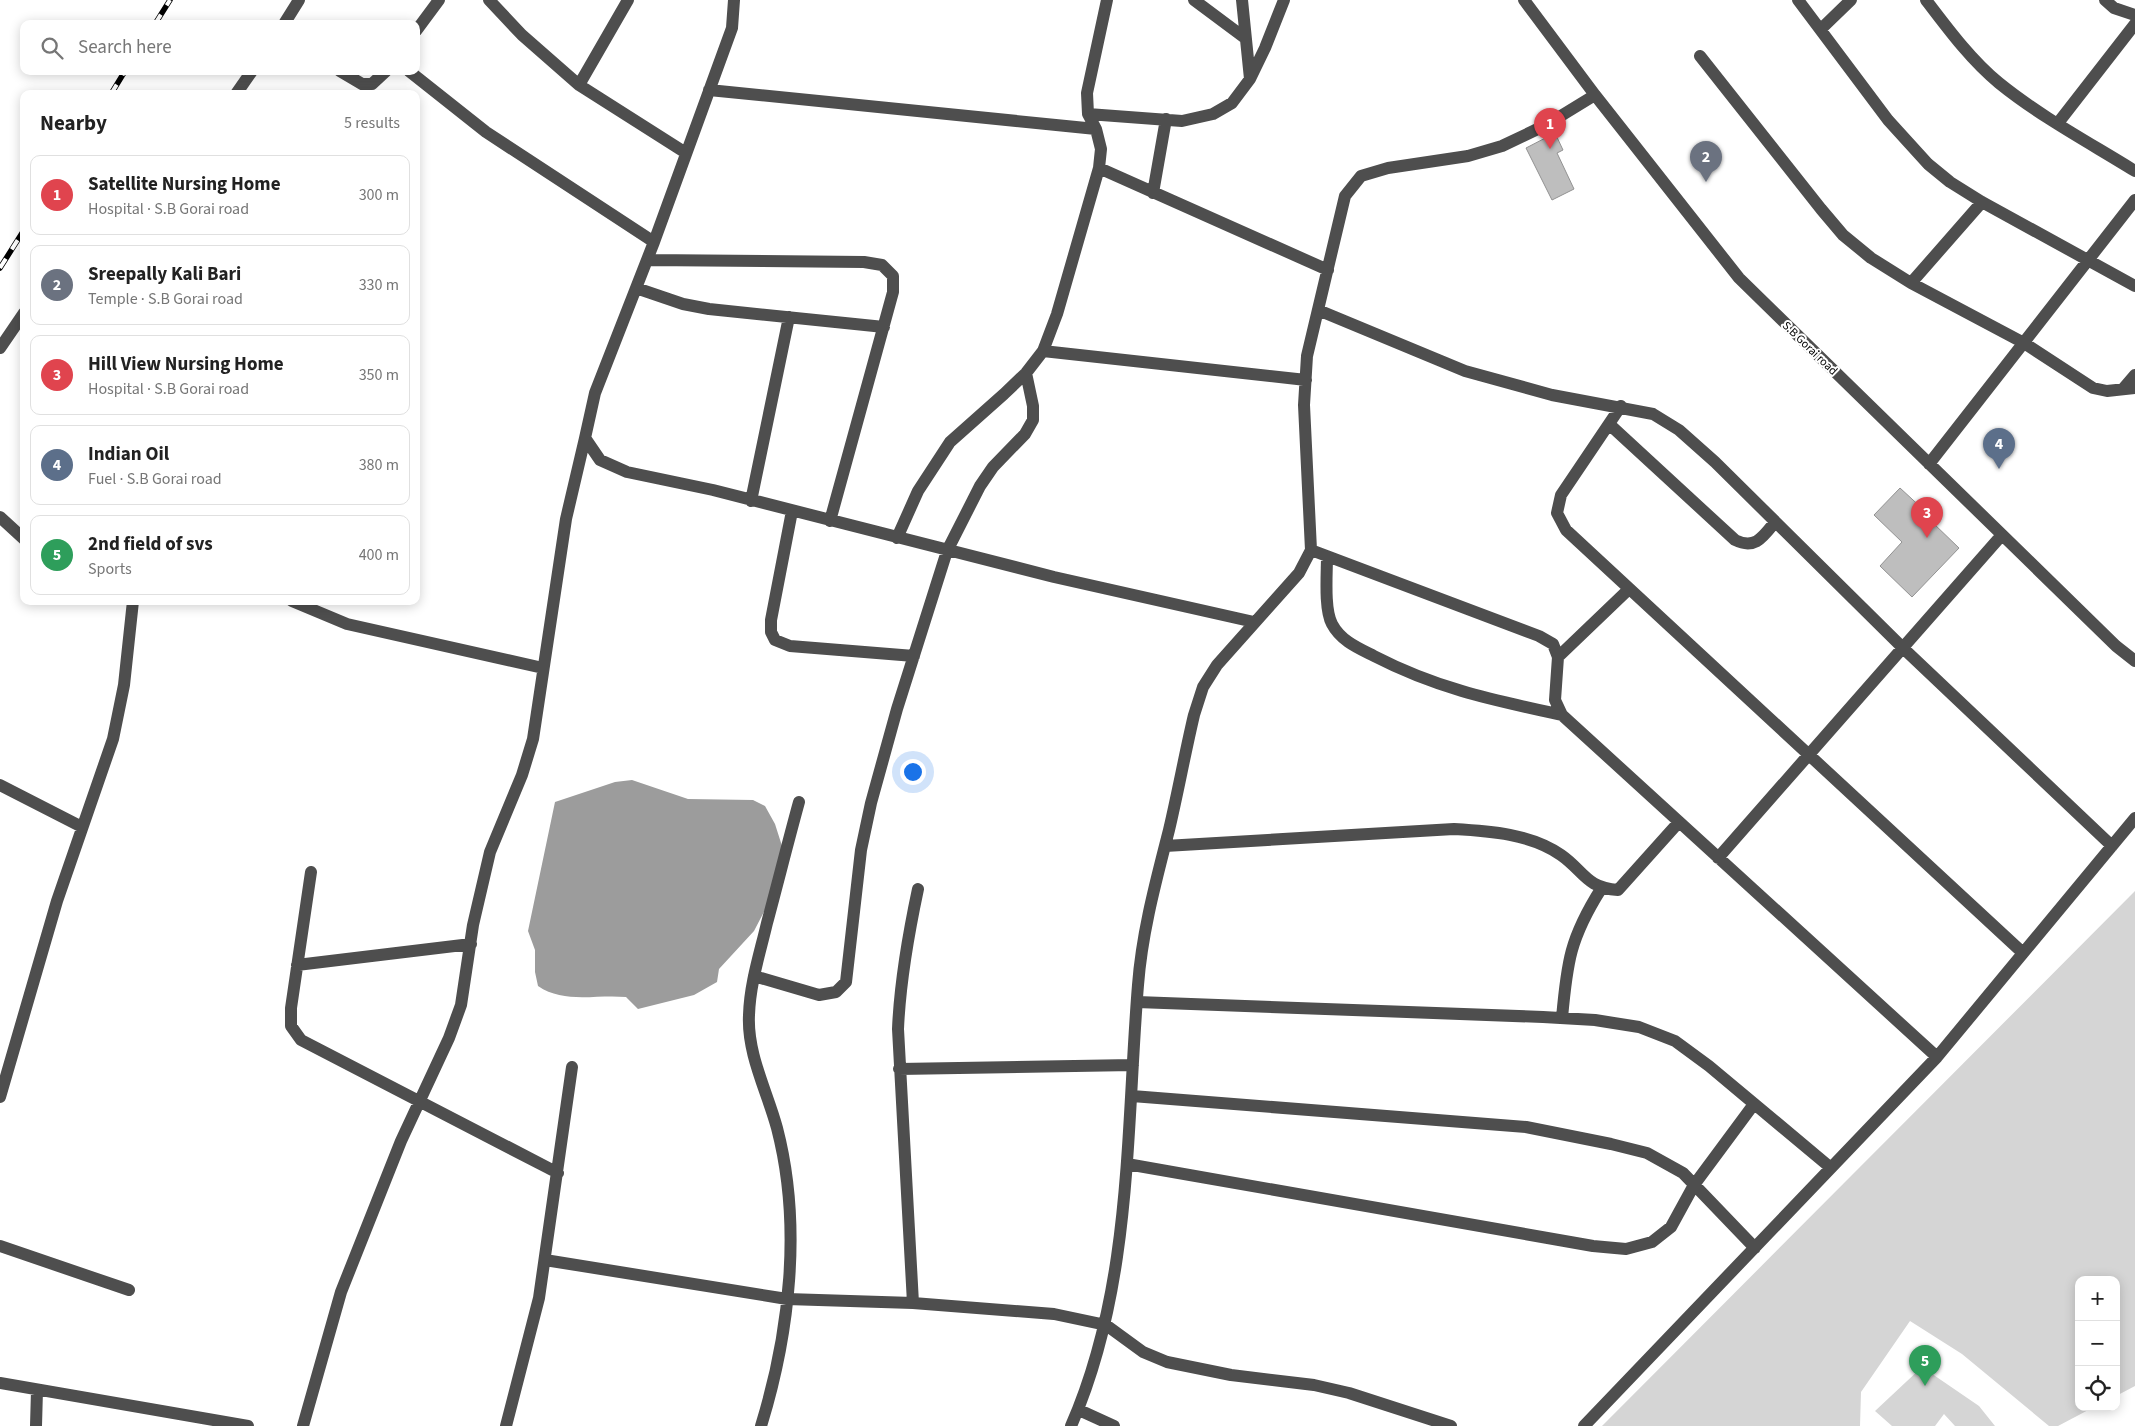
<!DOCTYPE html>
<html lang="en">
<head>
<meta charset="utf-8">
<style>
  body { margin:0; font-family:"Source Sans 3",sans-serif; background:#f2f2f2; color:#222 }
  .controls { position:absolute; right:15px; bottom:15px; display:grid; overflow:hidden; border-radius:10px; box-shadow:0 2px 12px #0003 }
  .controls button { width:45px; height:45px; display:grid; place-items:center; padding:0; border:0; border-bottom:1px solid #e0e0e0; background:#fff; color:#222; font:25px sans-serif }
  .you { position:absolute; left:912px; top:771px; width:18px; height:18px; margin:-12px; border:4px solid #fff; border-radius:50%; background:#1a73e8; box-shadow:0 0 0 8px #1a73e833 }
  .badge { display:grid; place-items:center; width:32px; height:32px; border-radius:50%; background:#7c3aed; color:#fff; font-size:16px; font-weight:700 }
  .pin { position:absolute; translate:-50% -41px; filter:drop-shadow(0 1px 2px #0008) }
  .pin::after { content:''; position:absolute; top:26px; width:18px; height:15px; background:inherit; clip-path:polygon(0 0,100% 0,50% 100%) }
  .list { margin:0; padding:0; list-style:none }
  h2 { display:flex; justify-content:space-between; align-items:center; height:65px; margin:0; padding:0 20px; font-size:21px }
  h2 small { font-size:16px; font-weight:400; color:#767676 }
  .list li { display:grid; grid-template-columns:32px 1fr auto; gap:15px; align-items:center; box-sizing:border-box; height:80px; margin:0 10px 10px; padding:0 10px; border:1px solid #e0e0e0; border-radius:10px }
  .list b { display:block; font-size:19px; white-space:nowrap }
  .list p { margin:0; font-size:16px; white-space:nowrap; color:#767676 }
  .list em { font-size:16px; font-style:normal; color:#767676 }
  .icon { flex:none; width:28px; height:28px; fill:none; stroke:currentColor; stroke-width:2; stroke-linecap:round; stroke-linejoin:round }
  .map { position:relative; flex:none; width:2135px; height:1426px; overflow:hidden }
  .search { position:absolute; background:#fff; box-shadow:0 2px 12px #0003; left:20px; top:20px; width:400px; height:55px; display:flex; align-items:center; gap:12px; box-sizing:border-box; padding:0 18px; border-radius:10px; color:#767676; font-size:19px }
  .panel { position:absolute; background:#fff; box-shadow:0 2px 12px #0003; left:20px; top:90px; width:400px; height:515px; border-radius:10px }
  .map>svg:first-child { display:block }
</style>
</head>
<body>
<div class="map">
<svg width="2135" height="1426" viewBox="0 0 2135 1426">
  <rect width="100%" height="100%" fill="#fff"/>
  <path fill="#d5d5d5" d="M2135,891V1386L2116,1396V1280H2079V1407H2094L2058,1426H2049L1962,1354L1910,1321L1861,1392L1860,1426H1602Z
    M1922,1367L1979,1406L1995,1426H1955L1944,1414L1935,1426H1892L1875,1411Z"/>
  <path fill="#9c9c9c" d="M632,780L688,799L753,800L765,806L775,824L782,846L767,906L754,931L719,969L717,982L694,995L638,1009L626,997C596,994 564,1004 538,986L535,972V950L528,931L555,802L615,782Z"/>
  <path fill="#bebebe" stroke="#929292" d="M1555,133L1563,150L1557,153L1574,189L1552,200L1526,148Z
    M1900,488L1925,511L1928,508L1936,516L1932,522L1959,548L1912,597L1880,566L1902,542L1874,515Z"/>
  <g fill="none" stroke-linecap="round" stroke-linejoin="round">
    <path stroke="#4e4e4e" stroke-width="12" d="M489,0L522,35L579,85L686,153
      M734,0L732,28L654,242L595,393L585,438L600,460L627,472L713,490L1054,577L1254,622
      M1194,0L1245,38
      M1242,0L1250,79
      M1524,0L1595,95L1739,278L2116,646L2135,661
      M1798,0L1888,120L1928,164L1950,182L1982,202L2135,286
      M1926,0C1948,29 1971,60 1999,83C2041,117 2090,143 2135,171
      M2105,0L2114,8L2135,15
      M284,24L299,0
      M1821,29L1851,0
      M416,31L439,0
      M1700,56L1821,209L1843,235L1871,258L1911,283L2024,343L2093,388L2107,391L2135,388
      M340,71L362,84H372L386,71
      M409,71L486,132L654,242
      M579,85L628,0
      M709,90L1096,129
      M236,94L252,71
      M1088,114L1182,121L1213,114L1232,103L1250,79L1265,48L1284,0
      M2058,123L2135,24
      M1099,168L1328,270
      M1153,193L1166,119
      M647,260L864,262L882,265L893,276V292L830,521
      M1911,283L1982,202
      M636,288L683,304L709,309L884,327
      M1318,310L1465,371L1552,395L1653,414L1679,430L1715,462L1903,648L2112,846
      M0,348L24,313
      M1043,351L1306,380
      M2123,389L2135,375
      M1621,406L1561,495L1557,513L1566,530L2023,953
      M1609,424L1735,540C1755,550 1763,537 1775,522
      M1929,464L2135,200
      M751,501L789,317
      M792,511L771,620V632L775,640L790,646L914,656
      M0,517L24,539
      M897,538L918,491L950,442L1004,394L1026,373L1043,351L1057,314L1099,168L1101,149L1096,129L1088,114L1087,93L1107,0
      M1311,550L1539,636L1553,644L1558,657L1555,700L1562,715L1937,1057
      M1327,556C1327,574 1324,609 1332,624C1341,641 1358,648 1374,656C1438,689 1493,700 1562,715
      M292,601L347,624L543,668
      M1558,657L1629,589
      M0,785L82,827
      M1165,846L1454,829C1490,831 1531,834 1561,855C1584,871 1586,888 1618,890L1679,822
      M1718,858L2001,536
      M311,872L291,1008V1026L301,1040L558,1173
      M297,965L471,944
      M754,976L819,995L836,992L846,982L861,850L871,803L897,709L947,551L980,486L993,467L1025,434L1033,420V406L1026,373
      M1137,1002L1543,1017L1595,1020L1639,1027L1675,1041L1709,1066L1831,1168
      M1562,1018C1567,962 1570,938 1601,889
      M899,1069L1133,1065
      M1132,1096L1526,1127L1611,1144L1647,1153L1683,1173L1755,1248
      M0,1097L57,901L113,739L124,685L133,601
      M1127,1164L1593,1246L1626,1249L1652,1242L1671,1227L1694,1185L1754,1104
      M0,1246L129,1290
      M545,1260L787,1299L913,1303L1054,1314L1106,1325L1143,1352L1167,1362L1231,1375L1314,1385L1349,1393L1451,1426
      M913,1303L898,1029C900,981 908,936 918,889
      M0,1383L248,1426
      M1079,1410L1114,1426
      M36,1426L37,1390
      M303,1426L341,1292L401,1141L449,1038L461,1005L473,925L490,852L522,775L533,739L566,519L585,438
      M506,1426L539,1298L572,1067
      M761,1426C790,1332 802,1224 777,1128C767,1091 747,1054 749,1015C750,983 760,953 767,923C778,882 788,842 799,802
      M1071,1426C1132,1287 1126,1133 1138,985C1142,932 1156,881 1169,830C1178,792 1185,753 1194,715L1203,687L1217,665L1299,573L1311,550L1304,405L1307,356L1345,196L1361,176L1388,168L1468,156L1502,146L1546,125L1595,95
      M1584,1426L1937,1057L2135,818"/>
    <g stroke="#000" stroke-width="5.5">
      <path id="rail" d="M155,24L170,0
        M111,94L125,71
        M0,268L24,230"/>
    </g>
    <use href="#rail" stroke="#fff" stroke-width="4" stroke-dasharray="11" stroke-linecap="butt"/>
  </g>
  <g text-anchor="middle" stroke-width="4" stroke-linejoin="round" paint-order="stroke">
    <g font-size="12" fill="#000" stroke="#fff">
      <text transform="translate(1810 348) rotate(44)" y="4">S.B Gorai road</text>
    </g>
  </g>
</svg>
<div class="controls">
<button>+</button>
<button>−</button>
<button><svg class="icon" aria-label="locate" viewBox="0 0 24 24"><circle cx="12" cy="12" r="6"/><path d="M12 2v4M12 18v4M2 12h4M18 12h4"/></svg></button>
</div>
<div class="you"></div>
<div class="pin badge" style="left:1550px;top:149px;background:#e0444e">1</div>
<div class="pin badge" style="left:1706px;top:182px;background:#6b7280">2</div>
<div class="pin badge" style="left:1927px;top:538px;background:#e0444e">3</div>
<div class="pin badge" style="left:1999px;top:469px;background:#5c6f8a">4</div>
<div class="pin badge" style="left:1925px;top:1386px;background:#2e9e5b">5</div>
<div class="search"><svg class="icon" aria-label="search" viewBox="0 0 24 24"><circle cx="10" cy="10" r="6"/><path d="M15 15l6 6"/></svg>Search here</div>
<section class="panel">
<h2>Nearby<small>5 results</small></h2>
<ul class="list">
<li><span class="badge" style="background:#e0444e">1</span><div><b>Satellite Nursing Home</b><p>Hospital · S.B Gorai road</p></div><em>300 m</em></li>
<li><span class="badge" style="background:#6b7280">2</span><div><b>Sreepally Kali Bari</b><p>Temple · S.B Gorai road</p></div><em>330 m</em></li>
<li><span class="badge" style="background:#e0444e">3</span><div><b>Hill View Nursing Home</b><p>Hospital · S.B Gorai road</p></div><em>350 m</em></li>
<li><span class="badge" style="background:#5c6f8a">4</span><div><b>Indian Oil</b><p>Fuel · S.B Gorai road</p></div><em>380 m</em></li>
<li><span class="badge" style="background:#2e9e5b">5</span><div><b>2nd field of svs</b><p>Sports</p></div><em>400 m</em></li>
</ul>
</section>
</div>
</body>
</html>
